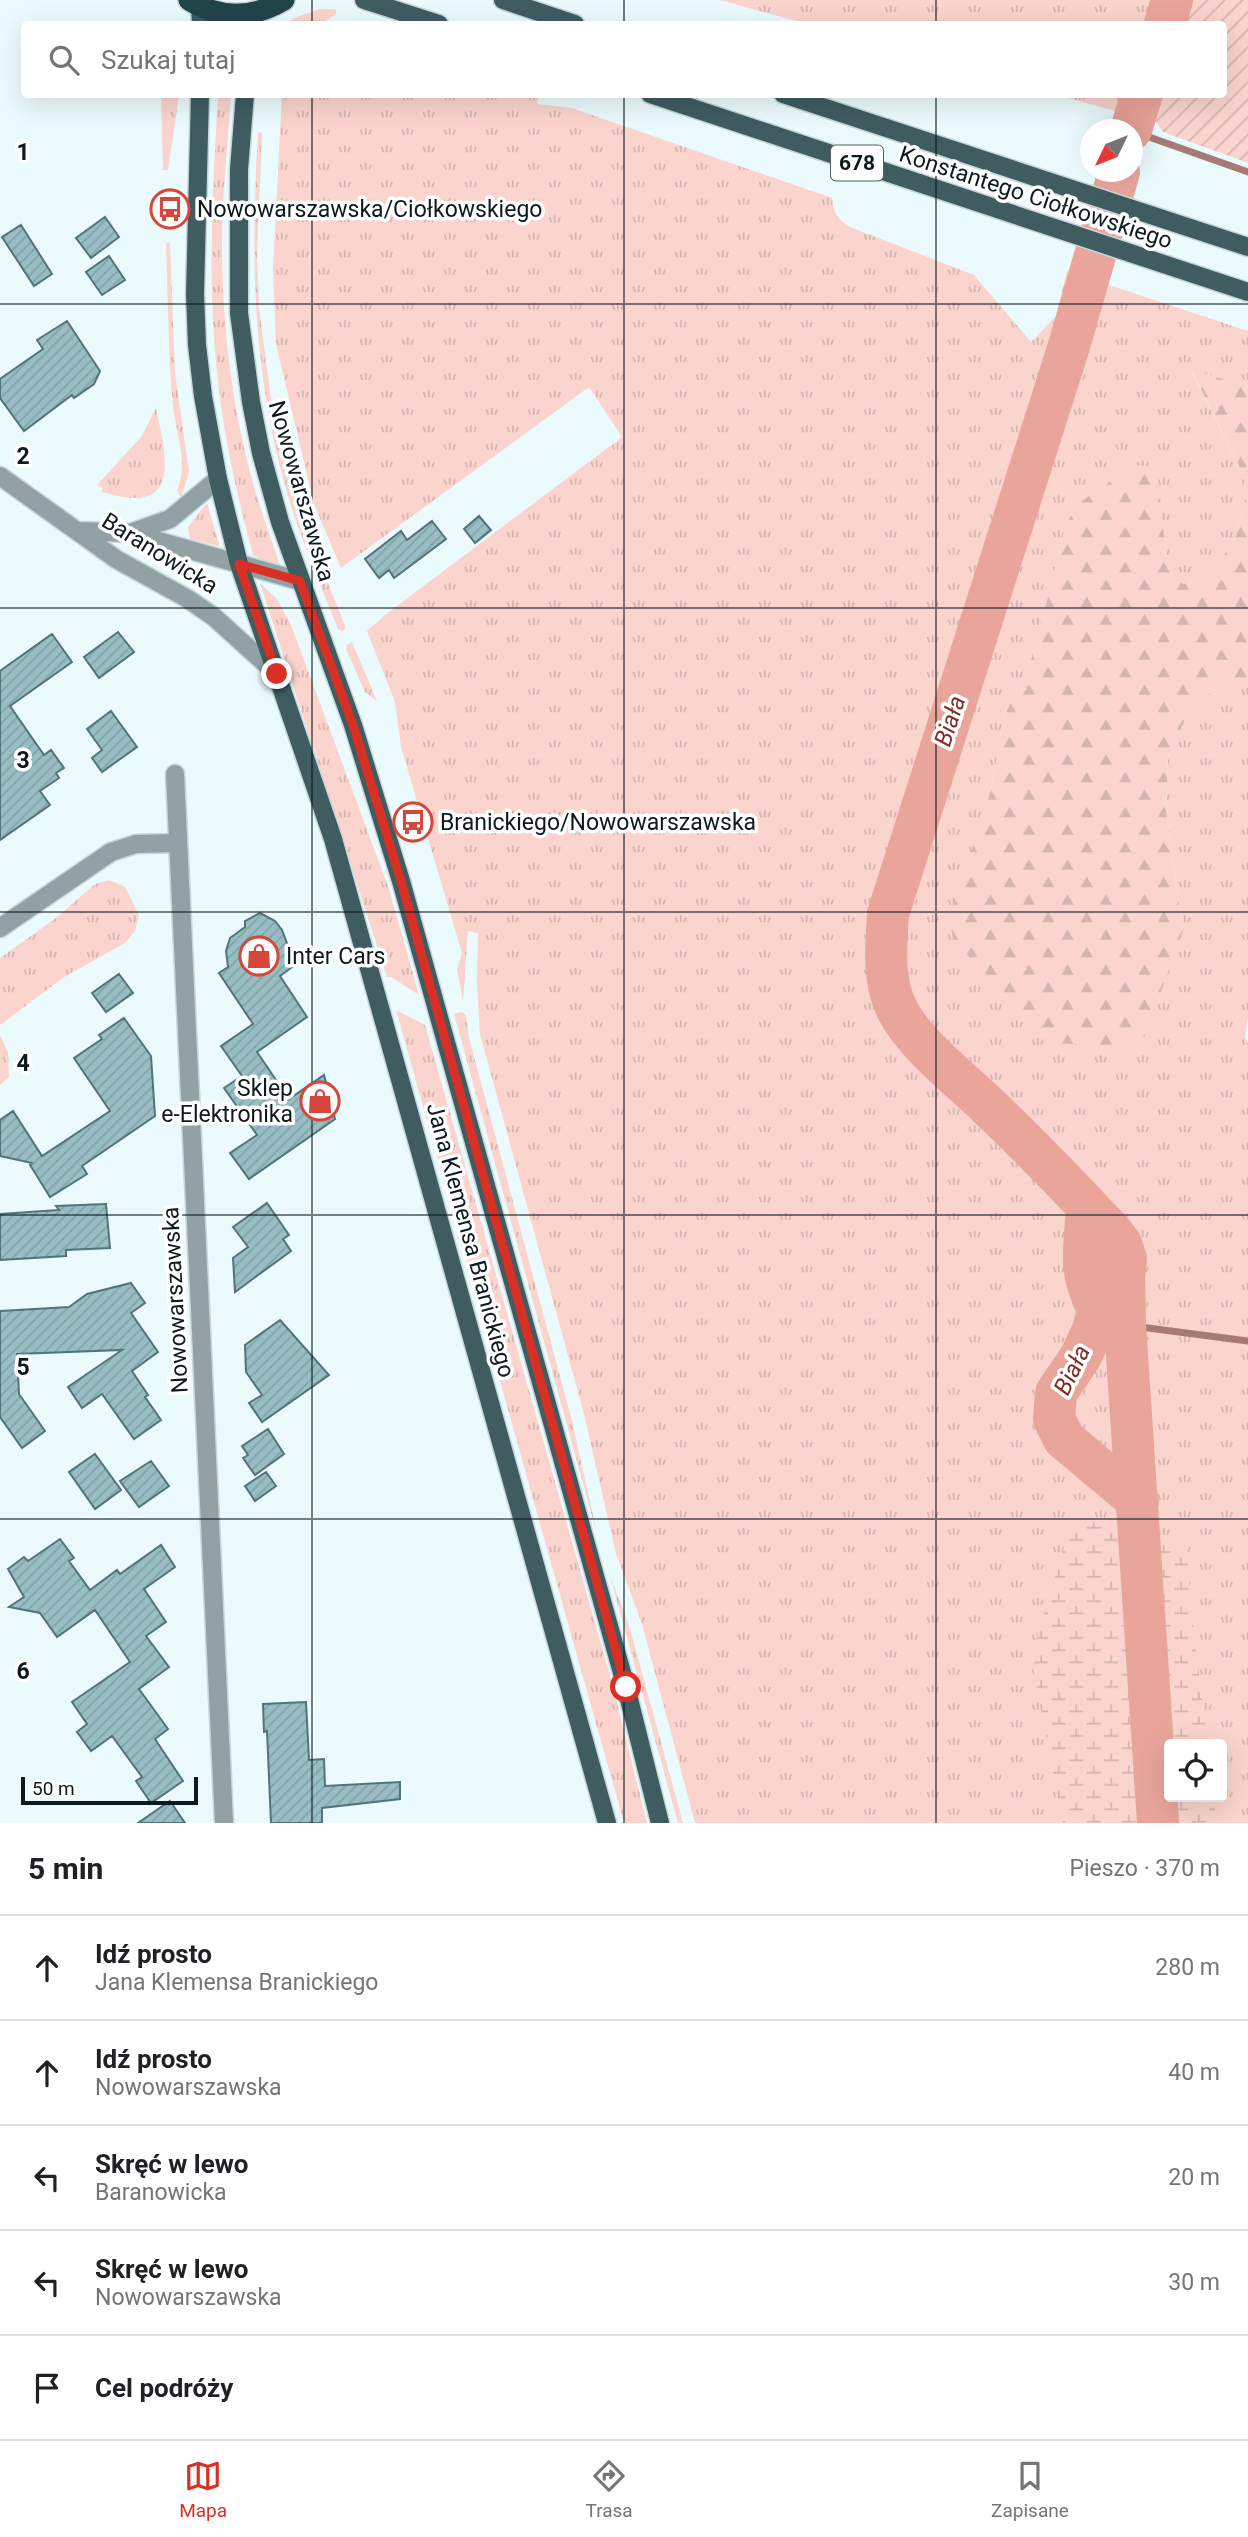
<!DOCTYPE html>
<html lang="pl">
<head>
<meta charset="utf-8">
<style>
  body { margin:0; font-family:Roboto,sans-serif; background:#f2f2f2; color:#202124 }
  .controls { position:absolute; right:21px; bottom:21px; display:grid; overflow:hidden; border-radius:7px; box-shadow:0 7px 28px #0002 }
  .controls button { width:63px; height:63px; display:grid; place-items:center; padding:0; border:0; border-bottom:2px solid #e0e0e0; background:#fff; color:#202124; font:35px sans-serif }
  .compass { position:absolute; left:1080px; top:119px; width:63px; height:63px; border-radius:50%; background:#fff; box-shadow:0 7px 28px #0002; rotate:227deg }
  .scale { position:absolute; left:21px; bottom:18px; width:177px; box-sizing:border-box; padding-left:7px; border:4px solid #0b1a1d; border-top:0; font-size:19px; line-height:24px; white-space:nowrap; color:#0b1a1d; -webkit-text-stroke:5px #fff; paint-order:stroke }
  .stop { position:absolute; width:21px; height:21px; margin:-16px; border:5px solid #d93025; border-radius:50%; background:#fff }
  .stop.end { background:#d93025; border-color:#fff; box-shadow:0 2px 7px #0008 }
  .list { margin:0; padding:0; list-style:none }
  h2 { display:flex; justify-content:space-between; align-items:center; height:91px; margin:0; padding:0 28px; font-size:30px }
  h2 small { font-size:23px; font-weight:400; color:#757577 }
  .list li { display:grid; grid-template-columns:46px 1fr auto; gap:21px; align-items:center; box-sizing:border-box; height:105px; padding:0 28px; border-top:2px solid #e0e0e0 }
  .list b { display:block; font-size:26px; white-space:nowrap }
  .list p { margin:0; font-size:23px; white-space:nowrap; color:#757577 }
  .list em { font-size:23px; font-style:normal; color:#757577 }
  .icon { flex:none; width:38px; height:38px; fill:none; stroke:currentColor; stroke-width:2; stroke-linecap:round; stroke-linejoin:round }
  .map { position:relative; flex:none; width:1248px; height:1823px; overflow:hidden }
  .search { position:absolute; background:#fff; box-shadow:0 7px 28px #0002; left:21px; right:21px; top:21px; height:77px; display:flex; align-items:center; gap:18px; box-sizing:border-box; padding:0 24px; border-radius:7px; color:#757577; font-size:26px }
  .sheet { height:616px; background:#fff }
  nav { display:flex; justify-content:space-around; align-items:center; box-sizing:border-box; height:98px; border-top:2px solid #e0e0e0; background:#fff; font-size:19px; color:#757577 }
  nav a { display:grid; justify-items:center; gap:4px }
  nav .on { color:#d93025 }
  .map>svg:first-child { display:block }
</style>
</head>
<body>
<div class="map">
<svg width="1248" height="1823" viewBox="0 0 1248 1823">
  <defs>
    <pattern id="grass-tufts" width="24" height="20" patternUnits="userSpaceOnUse" patternTransform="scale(1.75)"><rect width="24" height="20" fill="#fad4cd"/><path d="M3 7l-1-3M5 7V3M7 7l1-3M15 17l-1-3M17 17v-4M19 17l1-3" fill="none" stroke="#d5b5b0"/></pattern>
    <pattern id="forest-firs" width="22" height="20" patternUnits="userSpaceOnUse" patternTransform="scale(1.75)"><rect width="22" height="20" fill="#fad4cd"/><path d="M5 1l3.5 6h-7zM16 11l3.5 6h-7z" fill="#d5b5b0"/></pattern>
    <pattern id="wetland-marsh" width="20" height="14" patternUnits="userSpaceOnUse" patternTransform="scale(1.75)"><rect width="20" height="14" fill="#fad4cd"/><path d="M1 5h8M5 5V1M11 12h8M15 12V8" fill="none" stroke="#d5b5b0"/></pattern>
    <pattern id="garden-furrows" width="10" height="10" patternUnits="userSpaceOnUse" patternTransform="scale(1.75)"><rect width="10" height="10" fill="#fad4cd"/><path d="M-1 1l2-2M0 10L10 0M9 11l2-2" fill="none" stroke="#d5b5b0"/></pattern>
    <pattern id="building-hatch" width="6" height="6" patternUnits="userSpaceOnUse" patternTransform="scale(1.75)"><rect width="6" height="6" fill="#98bec4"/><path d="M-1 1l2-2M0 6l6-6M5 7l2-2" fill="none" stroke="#82a3a8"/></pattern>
  </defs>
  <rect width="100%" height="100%" fill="#ebfafd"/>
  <path fill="url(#grass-tufts)" fill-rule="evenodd" d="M720,0H1188L1181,24H807Z
    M320,9H336V14L321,24H284L297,17Z
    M218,94L231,95C228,144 222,194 222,243C222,325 232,411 255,490C263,517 273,544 282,571L253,555C237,495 223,434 217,372C207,280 213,187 218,94Z
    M282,94L538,96L537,104L572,108L832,198C834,213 837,219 850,227L974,275L1031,342L1056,316L1067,271L1248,331V387L1191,370L1243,474L1246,495L1235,541L1205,578L1183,584L1167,568L1156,467L1078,504L1066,524L1034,654L1004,717L991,790L1183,931L1166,811L1168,756L1191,707L1230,679L1248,684V1017L1245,1037L1248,1044V1823H695L642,1624L616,1554L584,1414L480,1034L477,983L478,933L468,931L463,1001L457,969L462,953L401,747L395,702L367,631L385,615L622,437L589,387L341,568L314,504L276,344L273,270ZM1169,1744H1222V1797H1169Z
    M161,95H179L168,170H163Z
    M1057,95H1164L1156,122Z
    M258,132L262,133L257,255L259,308L271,400L299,511L346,628L342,631L338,629C318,578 295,527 282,474C252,359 251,250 258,132Z
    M166,243H170L175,373L189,472L181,498L177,490C189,463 176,434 173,405C168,351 168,297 166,243Z
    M156,408C161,436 182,499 134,498C123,498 112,494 101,492L103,488L97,485L142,436Z
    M207,503L219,544L218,546L190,539L188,527Z
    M260,583L277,599L291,625L389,889L419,995L391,977H387Z
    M352,642L377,701L365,692L346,649L347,645Z
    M109,880L125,887L139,915L135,931L125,943L64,977L0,1025V958L56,918L95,884Z
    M396,1010L425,1025L611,1679L647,1823H624Z
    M462,1012L466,1015L469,1038L572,1421L598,1538L454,1014Z
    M0,1035L8,1052L9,1077L0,1085Z
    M610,1576L629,1625L683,1823H678Z"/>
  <path fill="url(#forest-firs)" d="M1191,369L1248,387V684L1230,679L1191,707L1168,756L1166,811L1183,931L1145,1036L1124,1047L1052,1043L954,941L949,920L991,790L1004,717L1034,653L1066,524L1078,504L1134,465L1157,467L1167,568L1183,584L1205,578L1235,541L1246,495L1243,474Z"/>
  <path fill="url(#wetland-marsh)" d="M1073,1517L1186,1546L1195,1643L1208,1744H1169V1797H1214L1217,1823H1063L1031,1657Z"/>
  <path fill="url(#garden-furrows)" d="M1188,0H1248V163L1163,132L1156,122L1164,95L1224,94V24H1182Z"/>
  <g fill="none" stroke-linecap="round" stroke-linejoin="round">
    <path stroke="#a77b75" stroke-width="7" d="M1132,131L1248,172
      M1125,1325L1248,1341"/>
    <path stroke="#eaa59b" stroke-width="42" d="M1165,24L1172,0
      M1131,130L1142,94
      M1119,172L1069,346L888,914C886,947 882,983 899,1013C916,1045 961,1080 988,1106C1031,1146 1071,1189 1112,1232L1121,1244L1126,1259L1124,1277L1125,1325L1158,1823
      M1087,1206C1085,1249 1077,1269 1098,1309L1093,1330L1081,1356L1056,1393L1054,1419L1064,1439L1138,1501"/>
  </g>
  <path fill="url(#building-hatch)" stroke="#51747a" stroke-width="2" d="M105,217L119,237L91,258L76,238Z
    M21,225L52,274L34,286L2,237Z
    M109,256L125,280L102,295L86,272Z
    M67,321L100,371L94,384L74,398L72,395L24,431L0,398V379L43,349L37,340Z
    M479,516L491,530L475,543L464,529Z
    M432,521L446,539L394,578L389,570L379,578L365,559L401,531L407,540Z
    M118,632L134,652L99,678L84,657Z
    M52,634L72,662L10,706L44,755L51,750L64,768L56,773L59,778L40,791L50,805L0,840V671Z
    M111,711L137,747L102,772L92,758L102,750L87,729Z
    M260,913L275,921L282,930L295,965L280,976L307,1017L257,1052L289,1099L324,1075L335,1119L249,1179L230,1153L257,1135L224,1088L242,1076L221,1046L253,1024L219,973L228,967L226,951L230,938L245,927V921Z
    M119,974L133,993L106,1012L92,993Z
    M124,1018L151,1056L155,1116L82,1166L87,1174L50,1197L30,1165L32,1163L0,1156V1120L13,1111L42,1156L110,1111L74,1058L102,1039L99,1035Z
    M267,1203L289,1235L283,1239L291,1251L235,1292L233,1258L248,1247L233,1227Z
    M106,1204L110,1248L66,1250V1256L0,1260V1214L59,1210L56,1206Z
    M131,1283L145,1303L131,1313L158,1352L132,1371L148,1395L145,1397L161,1420L134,1439L102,1394L82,1408L68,1387L122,1350L17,1354L19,1394L45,1431L22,1448L0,1417V1311L69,1307L87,1294Z
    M280,1320L329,1375L262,1422L249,1403L262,1395L246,1372L245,1345Z
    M268,1429L284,1454L255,1475L243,1458L248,1455L242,1446Z
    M95,1454L121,1490L95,1509L69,1472Z
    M151,1461L169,1486L139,1507L120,1481Z
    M266,1472L276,1486L255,1501L245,1486Z
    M60,1539L74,1558L69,1561L90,1590L117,1570L120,1574L161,1545L175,1567L144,1589L166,1622L146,1636L169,1667L139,1689L168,1729L155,1739L183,1781L151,1803L136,1781L142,1777L112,1736L91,1751L77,1732L87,1724L72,1702L130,1662L95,1610L57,1637L40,1613L9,1607L24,1597L8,1569L24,1557L28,1561Z
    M306,1702L309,1760L324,1759L325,1786L400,1782V1799L322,1808V1823H271L267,1731L264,1732L263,1704Z
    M170,1801L185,1823H138Z"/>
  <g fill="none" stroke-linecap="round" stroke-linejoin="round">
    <g stroke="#c7d6d9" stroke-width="21">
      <path id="minor" d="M0,476L116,559L188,599L214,617L277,674
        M79,531L130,533L300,581
        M130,533L170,519L218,479
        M175,774L224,1823
        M0,928L111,852L136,844L178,843"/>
    </g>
    <g stroke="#c7d6d9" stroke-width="21">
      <path id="major" d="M364,0L439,24
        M503,0L575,24
        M200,7L201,24
        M200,94L195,294L197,345L203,396L218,479L239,564L333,839L607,1823
        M245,94L239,169V313L251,402L261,453L280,522L353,725L401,881L626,1687L660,1823
        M650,94L1248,292
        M783,94L1248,247"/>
    </g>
    <g stroke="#c7d6d9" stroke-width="24">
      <path id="highway" d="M189,0C220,19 252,19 284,0"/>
    </g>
    <use href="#minor" stroke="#92a2a4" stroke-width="18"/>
    <use href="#major" stroke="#3f5c61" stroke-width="18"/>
    <use href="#highway" stroke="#214449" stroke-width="21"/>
  </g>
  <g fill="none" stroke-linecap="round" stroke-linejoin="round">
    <path stroke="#d93025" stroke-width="9" d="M277,674L239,564L300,581L353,725L401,881L626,1687"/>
  </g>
  <path fill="none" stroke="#0b1a1d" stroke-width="2" stroke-opacity="0.55" d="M312,0V24M624,0V24M936,0V24M312,94V1823M624,94V1823M936,94V1823M0,304H1248M0,608H1248M0,912H1248M0,1215H1248M0,1519H1248"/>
  <defs>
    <g id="bus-ring" transform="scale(2.0125)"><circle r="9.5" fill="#fff" stroke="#d5473a" stroke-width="1.5"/><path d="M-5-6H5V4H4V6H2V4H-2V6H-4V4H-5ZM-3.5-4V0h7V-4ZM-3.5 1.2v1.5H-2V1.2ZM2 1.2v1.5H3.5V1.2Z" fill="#d5473a"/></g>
    <g id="shop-ring" transform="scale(2.0125)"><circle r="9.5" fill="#fff" stroke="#d5473a" stroke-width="1.5"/><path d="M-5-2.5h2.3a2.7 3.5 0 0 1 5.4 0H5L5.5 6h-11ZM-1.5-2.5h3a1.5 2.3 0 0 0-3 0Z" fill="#d5473a"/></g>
  </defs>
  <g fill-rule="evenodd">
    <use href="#bus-ring" x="170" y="209"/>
    <use href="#bus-ring" x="413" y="822"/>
    <use href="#shop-ring" x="259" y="956"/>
    <use href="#shop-ring" x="320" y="1101"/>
  </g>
  <g text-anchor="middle" stroke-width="7" stroke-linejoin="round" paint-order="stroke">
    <rect fill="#fff" stroke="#545f61" stroke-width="2" x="831" y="145.5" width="52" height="35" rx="5"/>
    <g font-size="21" font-weight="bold" fill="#0b1a1d">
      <text x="857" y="170">678</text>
    </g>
    <g font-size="23" fill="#0b1a1d" stroke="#fff">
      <text transform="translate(1036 197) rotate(18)" y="8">Konstantego Ciołkowskiego</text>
      <text transform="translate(302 491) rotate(74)" y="8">Nowowarszawska</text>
      <text transform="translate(160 553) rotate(32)" y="8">Baranowicka</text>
      <text transform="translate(471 1240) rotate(75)" y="8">Jana Klemensa Branickiego</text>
      <text transform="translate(175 1300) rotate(-93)" y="8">Nowowarszawska</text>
    </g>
    <g font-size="23" fill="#0b1a1d" stroke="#fff" text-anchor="start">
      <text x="197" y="217">Nowowarszawska/Ciołkowskiego</text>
      <text x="440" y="830">Branickiego/Nowowarszawska</text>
      <text x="286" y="964">Inter Cars</text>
      <text x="293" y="1096" text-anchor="end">Sklep<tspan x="293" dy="26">e-Elektronika</tspan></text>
    </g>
    <g font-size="24" font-style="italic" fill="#7f2e26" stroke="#fff">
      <text transform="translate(950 721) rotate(-72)" y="8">Biała</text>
      <text transform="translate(1072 1370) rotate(-64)" y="8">Biała</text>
    </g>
  </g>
  <g font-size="23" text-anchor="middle" font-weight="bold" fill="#0b1a1d" stroke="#fff" stroke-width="7" stroke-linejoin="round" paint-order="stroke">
    <text x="23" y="160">1</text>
    <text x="23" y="464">2</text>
    <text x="23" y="768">3</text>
    <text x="23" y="1071">4</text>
    <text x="23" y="1375">5</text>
    <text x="23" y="1679">6</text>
  </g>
</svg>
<div class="controls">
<button><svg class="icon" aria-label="locate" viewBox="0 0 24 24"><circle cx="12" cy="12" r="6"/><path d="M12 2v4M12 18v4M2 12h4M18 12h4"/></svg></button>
</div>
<svg class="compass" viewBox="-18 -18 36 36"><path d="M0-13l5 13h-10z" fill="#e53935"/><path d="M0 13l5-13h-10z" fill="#757577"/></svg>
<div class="scale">50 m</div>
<div class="stop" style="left:626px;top:1687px"></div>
<div class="stop end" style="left:277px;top:674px"></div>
<div class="search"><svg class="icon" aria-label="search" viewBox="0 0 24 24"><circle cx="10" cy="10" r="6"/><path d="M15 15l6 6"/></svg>Szukaj tutaj</div>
</div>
<section class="sheet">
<h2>5 min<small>Pieszo · 370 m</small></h2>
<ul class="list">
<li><svg class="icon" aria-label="ahead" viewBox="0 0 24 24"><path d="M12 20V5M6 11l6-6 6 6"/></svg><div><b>Idź prosto</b><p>Jana Klemensa Branickiego</p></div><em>280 m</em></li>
<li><svg class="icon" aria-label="ahead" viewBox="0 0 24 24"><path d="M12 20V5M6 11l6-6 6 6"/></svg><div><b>Idź prosto</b><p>Nowowarszawska</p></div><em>40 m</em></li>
<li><svg class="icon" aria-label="left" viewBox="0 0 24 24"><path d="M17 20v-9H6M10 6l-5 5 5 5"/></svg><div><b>Skręć w lewo</b><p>Baranowicka</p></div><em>20 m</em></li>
<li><svg class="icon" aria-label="left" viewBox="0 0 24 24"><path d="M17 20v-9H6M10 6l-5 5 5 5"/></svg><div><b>Skręć w lewo</b><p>Nowowarszawska</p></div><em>30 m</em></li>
<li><svg class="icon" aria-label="arrive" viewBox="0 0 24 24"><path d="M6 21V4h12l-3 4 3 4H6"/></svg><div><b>Cel podróży</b></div></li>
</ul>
</section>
<nav>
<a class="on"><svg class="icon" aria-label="map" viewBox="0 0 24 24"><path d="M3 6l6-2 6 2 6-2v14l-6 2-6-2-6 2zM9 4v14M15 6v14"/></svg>Mapa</a>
<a><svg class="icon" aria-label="directions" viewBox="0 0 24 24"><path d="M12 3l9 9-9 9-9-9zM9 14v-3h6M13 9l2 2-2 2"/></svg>Trasa</a>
<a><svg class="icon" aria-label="saved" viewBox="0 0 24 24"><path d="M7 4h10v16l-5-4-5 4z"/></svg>Zapisane</a>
</nav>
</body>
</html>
